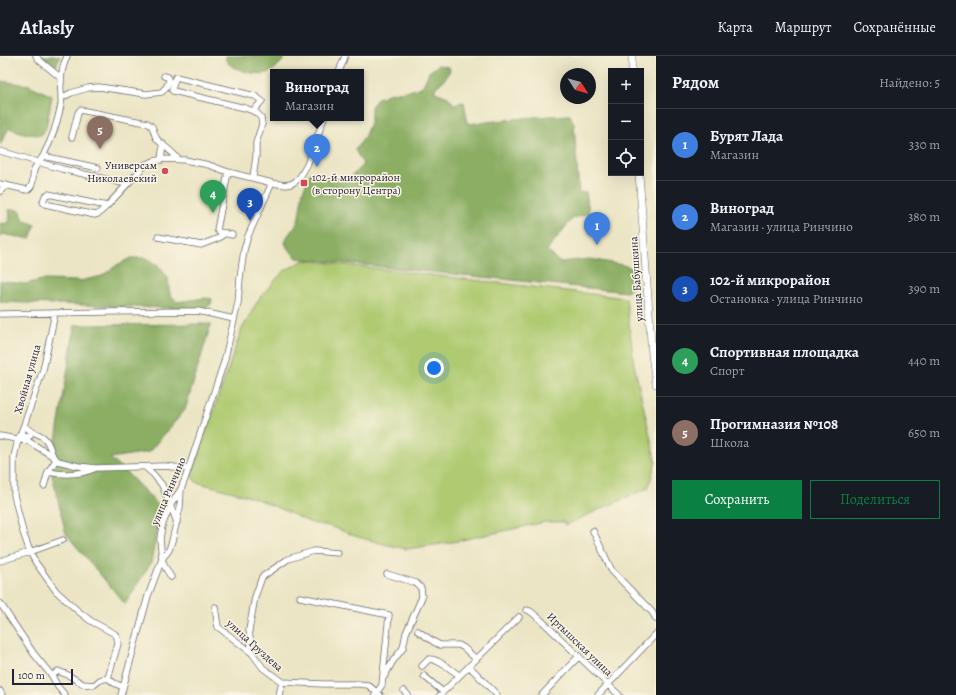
<!DOCTYPE html>
<html lang="ru">
<head>
<meta charset="utf-8">
<style>
  body { margin:0; font-family:Alegreya,serif; background:#242831; color:#f1f3f6 }
  .controls { position:absolute; right:12px; top:12px; display:grid; overflow:hidden; border-radius:0px; box-shadow:0 4px 16px #0002 }
  .controls button { width:36px; height:36px; display:grid; place-items:center; padding:0; border:0; border-bottom:1px solid #363941; background:#171b24; color:#f1f3f6; font:20px sans-serif }
  .compass { position:absolute; left:560px; top:12px; width:36px; height:36px; border-radius:50%; background:#171b24; box-shadow:0 4px 16px #0002; rotate:126deg }
  .scale { position:absolute; left:12px; bottom:10px; width:61px; box-sizing:border-box; padding-left:4px; border:2px solid #22223b; border-top:0; font-size:11px; line-height:14px; white-space:nowrap; color:#22223b; -webkit-text-stroke:3px #fcf5e5; paint-order:stroke }
  .you { position:absolute; left:434px; top:312px; width:14px; height:14px; margin:-10px; border:3px solid #fff; border-radius:50%; background:#1a73e8; box-shadow:0 0 0 6px #1a73e833 }
  .badge { display:grid; place-items:center; width:26px; height:26px; border-radius:50%; background:#0b8043; color:#fff; font-size:13px; font-weight:700 }
  .pin { position:absolute; translate:-50% -33px; filter:drop-shadow(0 1px 2px #0008) }
  .pin::after { content:''; position:absolute; top:21px; width:14px; height:12px; background:inherit; clip-path:polygon(0 0,100% 0,50% 100%) }
  .popup { position:absolute; left:270px; top:13px; width:94px; height:52px; box-sizing:border-box; display:grid; place-content:center; border-radius:0px; background:#171b24; filter:drop-shadow(0 1px 3px #0005); font-size:13px; white-space:nowrap; color:#9ea1a6 }
  .popup b { font-size:15px; color:#f1f3f6 }
  .popup::after { content:''; position:absolute; left:50%; top:100%; margin-left:-8px; border:8px solid transparent; border-top-color:#171b24 }
  .list { margin:0; padding:0; list-style:none }
  h2 { display:flex; justify-content:space-between; align-items:center; height:52px; margin:0; padding:0 16px; font-size:17px }
  h2 small { font-size:13px; font-weight:400; color:#9ea1a6 }
  .list li { display:grid; grid-template-columns:26px 1fr auto; gap:12px; align-items:center; box-sizing:border-box; height:72px; padding:0 16px; border-top:1px solid #363941 }
  .list b { display:block; font-size:15px; white-space:nowrap }
  .list p { margin:0; font-size:13px; white-space:nowrap; color:#9ea1a6 }
  .list em { font-size:13px; font-style:normal; color:#9ea1a6 }
  .actions { display:flex; gap:8px; padding:12px 16px }
  .actions a { flex:1; padding:9px 0; border:1px solid #0b8043; border-radius:0px; text-align:center; font-size:14px; color:#0b8043 }
  .actions .main { background:#0b8043; color:#fff }
  .icon { flex:none; width:22px; height:22px; fill:none; stroke:currentColor; stroke-width:2; stroke-linecap:round; stroke-linejoin:round }
  .map { position:relative; flex:none; width:656px; height:639px; overflow:hidden }
  header { display:flex; align-items:center; gap:24px; box-sizing:border-box; height:56px; padding:0 20px; background:#171b24; border-bottom:1px solid #363941 }
  header strong { font-size:19px }
  nav { display:flex; gap:22px; margin-inline-start:auto; font-size:14px }
  main { display:flex }
  aside { flex:1; background:#171b24 }
  .map>svg:first-child { display:block }
</style>
</head>
<body>
<header>
<strong>Atlasly</strong>
<nav><a>Карта</a><a>Маршрут</a><a>Сохранённые</a></nav>
</header>
<main>
<div class="map">
<svg width="656" height="639" viewBox="0 0 656 639">
  <rect width="100%" height="100%" fill="#fcf5e5"/>
  <filter id="ink" filterUnits="userSpaceOnUse"><feTurbulence type="fractalNoise" baseFrequency=".025" numOctaves="2"/><feDisplacementMap in="SourceGraphic" scale="8" xChannelSelector="R" yChannelSelector="G"/><feConvolveMatrix kernelMatrix="1 2 1 2 8 2 1 2 1" color-interpolation-filters="sRGB"/></filter>
  <filter id="wash" filterUnits="userSpaceOnUse"><feTurbulence type="fractalNoise" baseFrequency=".012" numOctaves="4" result="noise"/><feDisplacementMap in="SourceGraphic" scale="16" xChannelSelector="R" yChannelSelector="G"/><feGaussianBlur stdDeviation="0.9" result="paint"/><feColorMatrix in="noise" values="0 0 0 0 0 0 0 0 0 0 0 0 0 0 0 0 0 1.4 0 .05"/><feComposite in="paint" operator="in"/></filter>
  <g filter="url(#wash)">
    <rect width="100%" height="100%" fill="#ebe5c5"/>
    <path fill="#afca71" stroke="#687656" d="M304,204L626,242L634,309L656,406L648,432L565,469L564,466H545L448,487L407,493L384,488L358,481L329,470L311,467L286,455L252,441L196,426L193,422L192,418L222,330L242,273L260,241L284,215Z"/>
    <path fill="#8bae63" stroke="#56684f" d="M41,0H60L56,10C50,8 44,6 41,0Z
      M226,0H279L284,3C280,8 274,15 267,17C256,20 233,14 226,5Z
      M438,9L449,11L450,14L444,24L435,32V36L448,41L454,48L464,46L468,68L534,61L570,59L574,68L579,137L586,136L589,157L572,163L547,194L559,206L590,203L627,210L635,214C638,225 636,229 627,236L297,202L288,193L285,187L287,181L298,166L303,135L310,117L329,123L350,122L363,108L355,94L364,82L371,64V51L378,42L391,37L413,34L423,30L429,16Z
      M0,25L29,29L52,40L46,72L41,79L27,78L9,72L0,89Z
      M14,153L21,155L23,163L35,169L30,183L2,178L0,181V167L2,168L7,167L10,161L9,154Z
      M131,202H147L158,209L168,222L170,238L177,246L205,242L212,243L211,248L206,252L193,253L0,246V225L25,228L42,224L80,225L102,220L117,209Z
      M211,268L185,354L149,396L110,402L128,418L161,452L151,507L125,548L66,478L51,415L75,269Z"/>
  </g>
  <g filter="url(#ink)">
    <g fill="none" stroke-linecap="round" stroke-linejoin="round">
      <g stroke="#68666b" stroke-width="7">
        <path id="minor" d="M36,0L39,4L61,22
          M339,16L345,0
          M61,42L71,37L88,32L99,31L146,38L162,36L167,30L169,24L168,21L164,20
          M72,81L78,57L80,54L147,67C156,71 152,77 157,83C163,90 172,95 178,103
          M0,95L62,113L127,128
          M43,100L98,112
          M161,104L163,88
          M228,116L217,174L219,176L232,179
          M253,121L256,101V87L262,68L261,62L258,58L253,55L245,52L173,35L172,34L175,22L176,21L255,40L262,45L253,55
          M0,128L27,134C36,129 31,119 35,112C37,107 43,102 45,96C52,83 58,63 61,49C62,41 60,34 61,27C61,17 63,9 67,0
          M0,136L6,129
          M107,150L98,158L95,159L45,148L43,146L45,140L48,138L107,150L146,108L154,105L164,103L185,104L209,109L228,116L272,127L286,129L291,128L296,125L300,121L307,109L324,62
          M158,181L201,189L219,182L225,177
          M55,257L43,314L24,369L18,384L14,401V439L23,476L30,496L36,507L56,535L78,555L91,565L115,578L117,581L118,588L108,622L114,627L123,631
          M0,258L107,256L198,255L234,263
          M24,369C30,377 36,376 43,381C49,385 51,395 53,401
          M20,379L30,380
          M0,380L28,385L54,401L58,405L78,410L96,412L165,410L189,413
          M145,411L154,419L162,429L177,466
          M48,416C64,419 81,419 96,412
          M44,430L48,416L56,404
          M593,475L612,515L652,556L656,563
          M0,505L30,496L63,484
          M171,521L165,511L162,503L169,494L172,485L180,451L181,434
          M300,541L389,559L382,629L375,639
          M0,547L34,598L52,620L58,631L65,639
          M215,551L218,571L252,597L263,612L282,626
          M527,554L530,555L541,564L619,639
          M418,575L434,586L440,589H459L464,592L476,603
          M252,597L249,574L255,541L262,521L288,503L314,495L338,497
          M422,610L429,603C439,603 451,614 459,619
          M469,610L497,639
          M52,620L58,615L68,619L83,628L94,629L100,624L108,622
          M424,620L443,636
          M384,621L393,605L403,592L406,577L422,541L421,532L416,527L387,518
          M282,626L323,628H358L368,629L380,639
          M0,635L2,639
          M404,635L408,639
          M121,639L148,540L162,503L160,483L162,470L170,450L181,433L185,423L224,306L238,247L240,222L244,194L248,180L272,127
          M279,639L282,626
          M440,639L519,561
          M542,639L579,600
          M598,639L656,578"/>
      </g>
      <g stroke="#68666b" stroke-width="8">
        <path id="major" d="M632,0V15
          M639,117L652,299L656,328"/>
      </g>
      <use href="#minor" stroke="#fff" stroke-width="5.5"/>
      <use href="#major" stroke="#fff" stroke-width="7"/>
    </g>
  </g>
  <g fill="#d1495b" stroke="#fcf5e5" stroke-width="1.5">
    <circle cx="165" cy="115" r="4"/>
    <rect x="300" y="123" width="8" height="8" rx="2"/>
  </g>
  <g text-anchor="middle" stroke-width="3" stroke-linejoin="round" paint-order="stroke">
    <g font-size="11" fill="#22223b" stroke="#fcf5e5" text-anchor="end">
      <text x="157" y="113">Универсам<tspan x="157" dy="13">Николаевский</tspan></text>
      <text x="312" y="125" text-anchor="start">102-й микрорайон<tspan x="312" dy="13">(в сторону Центра)</tspan></text>
    </g>
    <g font-size="11" fill="#22223b" stroke="#fcf5e5">
      <text transform="translate(636 223) rotate(-94)" y="4">улица Бабушкина</text>
      <text transform="translate(27 323) rotate(-74)" y="4">Хвойная улица</text>
      <text transform="translate(168 435) rotate(-67)" y="4">улица Ринчино</text>
      <text transform="translate(580 588) rotate(44)" y="4">Иртышская улица</text>
      <text transform="translate(255 589) rotate(42)" y="4">улица Груздева</text>
    </g>
  </g>
</svg>
<div class="controls">
<button>+</button>
<button>−</button>
<button><svg class="icon" aria-label="locate" viewBox="0 0 24 24"><circle cx="12" cy="12" r="6"/><path d="M12 2v4M12 18v4M2 12h4M18 12h4"/></svg></button>
</div>
<svg class="compass" viewBox="-18 -18 36 36"><path d="M0-13l5 13h-10z" fill="#e53935"/><path d="M0 13l5-13h-10z" fill="#9ea1a6"/></svg>
<div class="scale">100 m</div>
<div class="you"></div>
<div class="pin badge" style="left:597px;top:189px;background:#3f7fe0">1</div>
<div class="pin badge" style="left:317px;top:111px;background:#3f7fe0">2</div>
<div class="popup"><b>Виноград</b>Магазин</div>
<div class="pin badge" style="left:250px;top:165px;background:#1a4fb4">3</div>
<div class="pin badge" style="left:213px;top:157px;background:#2e9e5b">4</div>
<div class="pin badge" style="left:100px;top:93px;background:#8d6e63">5</div>
</div>
<aside>
<h2>Рядом<small>Найдено: 5</small></h2>
<ul class="list">
<li><span class="badge" style="background:#3f7fe0">1</span><div><b>Бурят Лада</b><p>Магазин</p></div><em>330 m</em></li>
<li><span class="badge" style="background:#3f7fe0">2</span><div><b>Виноград</b><p>Магазин · улица Ринчино</p></div><em>380 m</em></li>
<li><span class="badge" style="background:#1a4fb4">3</span><div><b>102-й микрорайон</b><p>Остановка · улица Ринчино</p></div><em>390 m</em></li>
<li><span class="badge" style="background:#2e9e5b">4</span><div><b>Спортивная площадка</b><p>Спорт</p></div><em>440 m</em></li>
<li><span class="badge" style="background:#8d6e63">5</span><div><b>Прогимназия №108</b><p>Школа</p></div><em>650 m</em></li>
</ul>
<div class="actions"><a class="main">Сохранить</a><a>Поделиться</a></div>
</aside>
</main>
</body>
</html>
